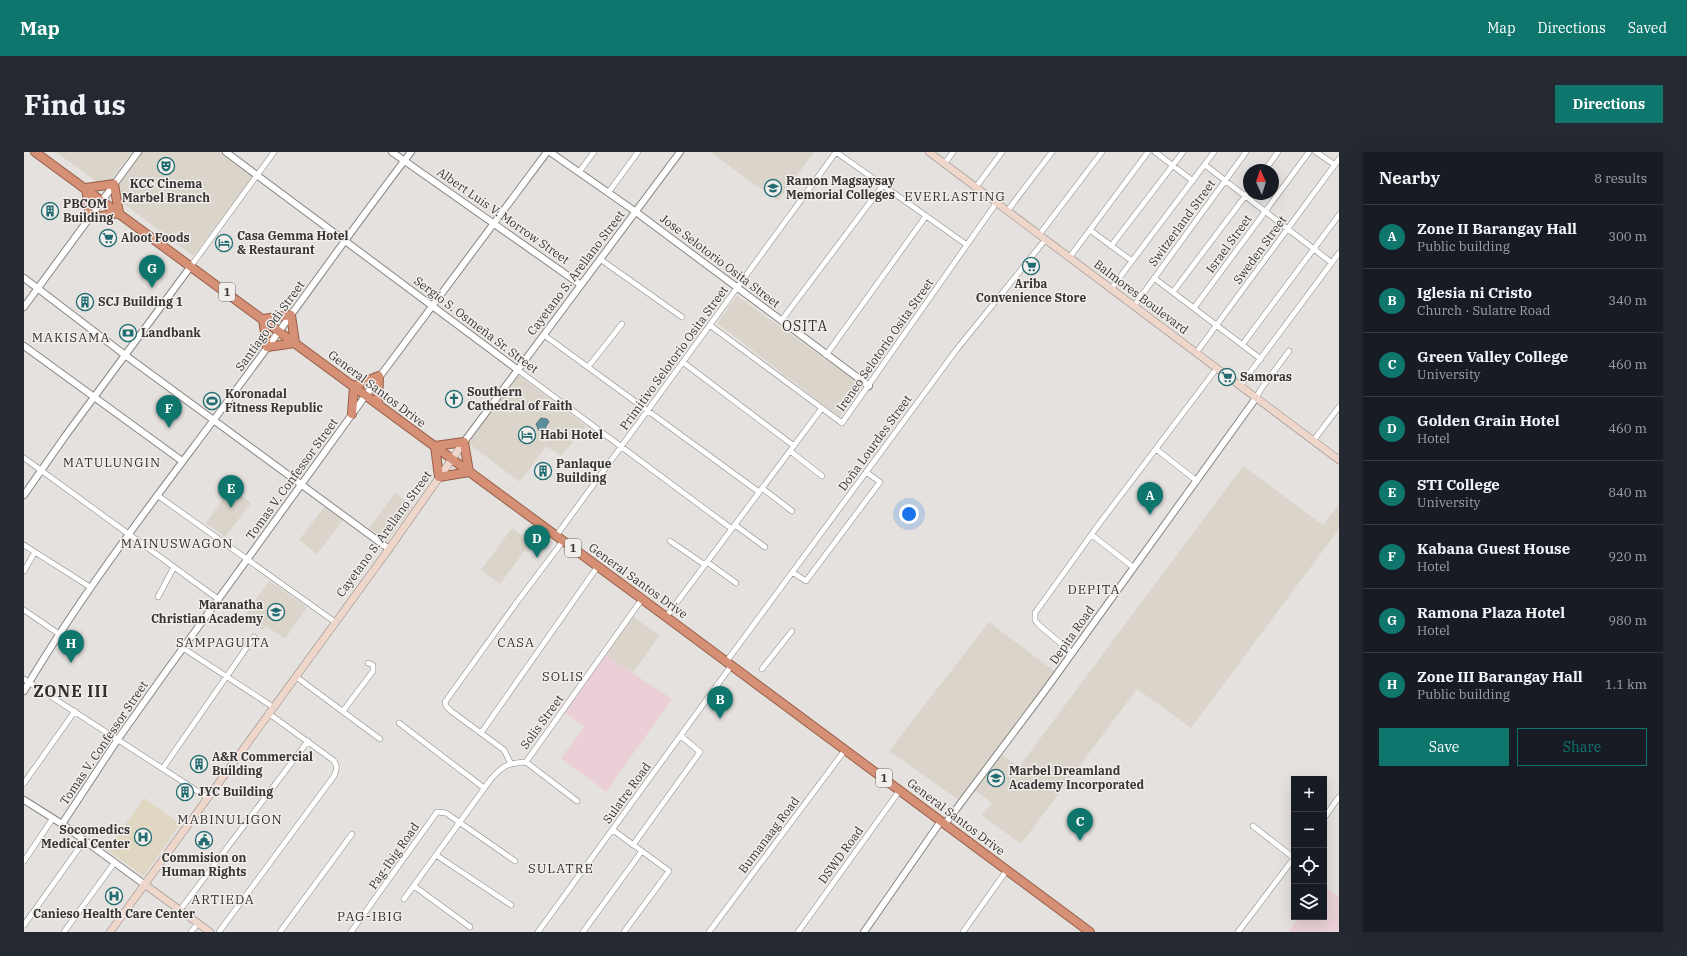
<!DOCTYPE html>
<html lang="en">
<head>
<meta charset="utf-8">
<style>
  body { margin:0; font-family:"IBM Plex Serif",serif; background:#242831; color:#f1f3f6 }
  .controls { position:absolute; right:12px; bottom:12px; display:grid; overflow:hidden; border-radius:0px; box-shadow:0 4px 16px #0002 }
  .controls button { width:36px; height:36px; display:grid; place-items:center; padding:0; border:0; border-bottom:1px solid #363941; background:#171b24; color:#f1f3f6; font:20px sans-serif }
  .compass { position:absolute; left:1219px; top:12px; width:36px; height:36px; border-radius:50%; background:#171b24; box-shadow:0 4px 16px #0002; rotate:356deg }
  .you { position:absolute; left:885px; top:362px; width:14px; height:14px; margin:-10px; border:3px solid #fff; border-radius:50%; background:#1a73e8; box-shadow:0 0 0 6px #1a73e833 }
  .badge { display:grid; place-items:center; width:26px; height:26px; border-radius:50%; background:#0f766e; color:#fff; font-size:13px; font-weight:700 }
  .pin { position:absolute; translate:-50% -33px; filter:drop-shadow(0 1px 2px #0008) }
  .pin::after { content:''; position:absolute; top:21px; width:14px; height:12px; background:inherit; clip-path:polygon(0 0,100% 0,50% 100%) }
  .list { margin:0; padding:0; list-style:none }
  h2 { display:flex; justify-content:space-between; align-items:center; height:52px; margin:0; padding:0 16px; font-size:17px }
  h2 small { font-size:13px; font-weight:400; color:#9ea1a6 }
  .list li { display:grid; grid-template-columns:26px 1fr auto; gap:12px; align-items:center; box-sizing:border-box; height:64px; padding:0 16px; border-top:1px solid #363941 }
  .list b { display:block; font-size:15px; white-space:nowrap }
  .list p { margin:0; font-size:13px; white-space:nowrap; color:#9ea1a6 }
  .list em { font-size:13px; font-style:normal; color:#9ea1a6 }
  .actions { display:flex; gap:8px; padding:12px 16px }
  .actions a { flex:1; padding:9px 0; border:1px solid #0f766e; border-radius:0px; text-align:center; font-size:14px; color:#0f766e }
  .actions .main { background:#0f766e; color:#fff }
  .icon { flex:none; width:22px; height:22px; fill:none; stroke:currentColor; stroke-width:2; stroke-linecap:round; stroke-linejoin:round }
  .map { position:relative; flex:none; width:1315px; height:780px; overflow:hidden; border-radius:0px }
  header { display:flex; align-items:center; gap:24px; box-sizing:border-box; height:56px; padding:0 20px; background:#0f766e; color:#fff }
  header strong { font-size:19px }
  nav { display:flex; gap:22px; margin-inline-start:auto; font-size:14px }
  .intro { display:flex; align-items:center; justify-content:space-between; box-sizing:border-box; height:96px; padding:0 24px }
  h1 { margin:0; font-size:28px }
  .button { padding:10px 18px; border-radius:0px; background:#0f766e; color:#fff; font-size:14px; font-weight:700 }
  main { display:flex; gap:24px; padding:0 24px }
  aside { flex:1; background:#171b24; border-radius:0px; box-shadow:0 4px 16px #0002 }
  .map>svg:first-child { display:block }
</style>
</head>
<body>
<header>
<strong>Map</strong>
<nav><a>Map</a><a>Directions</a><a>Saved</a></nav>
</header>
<div class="intro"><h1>Find us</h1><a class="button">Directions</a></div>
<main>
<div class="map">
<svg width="1315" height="780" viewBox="0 0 1315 780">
  <rect width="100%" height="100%" fill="#e4e1de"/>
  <path fill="#dbd4ca" d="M32,0H108L86,29L74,31Z
    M117,0H197L230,24L169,104L95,48L92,33Z
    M686,0H790L754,49Z
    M713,144L839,234L816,265L693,171Z
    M494,223L562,274L537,304L522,294L496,330L444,291Z
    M1219,314L1299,373L1315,352V377L1167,576L1113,537L997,692L958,663L968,651L950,638L977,602L995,615Z
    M207,336L227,351L201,385L182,371Z
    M371,341L389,354L363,389L345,376Z
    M301,354L319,368L293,402L275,388Z
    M488,376L507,390L476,432L457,418Z
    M245,429L283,455L261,487L242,474L239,478L220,464Z
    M609,464L635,484L609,521L580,502Z
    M965,470L1033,521L936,649L865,599Z"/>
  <path fill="#ead0d6" d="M580,502L648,547L582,640L537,606L560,575L540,560Z
    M1300,734L1315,745V780H1264L1275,765H1300Z"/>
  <path fill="#e0d7c2" d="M120,646L156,672L120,724L83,698Z"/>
  <path fill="#5d8f9a" stroke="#52747c" d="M517,266L523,267L525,270L522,274L521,279L519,281L515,279L512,272Z"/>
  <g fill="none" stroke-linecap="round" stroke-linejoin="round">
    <g stroke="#898784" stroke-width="6">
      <path id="minor" d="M812,0L943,93
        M1131,0L1169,29
        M1292,0L1311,13
        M921,11L929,0
        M1181,13L1308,111
        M1241,18L1254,0
        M555,20L570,0
        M952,35L978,0
        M584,41L614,0
        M984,58L1028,0
        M1066,78L1108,109
        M1015,83L1078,0
        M1087,94L1159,0
        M1045,106L1124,0
        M576,107L658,165
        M167,114L250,0
        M1130,126L1237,207
        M1087,137L1190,0
        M1149,140L1225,39
        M1110,154L1222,0
        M1170,156L1285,0
        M757,169L859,33
        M687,174L818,271L973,50
        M520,183L735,340
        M1218,193L1315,63
        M1172,201L1315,7
        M802,203L902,64
        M660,211L770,294
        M564,215L598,172
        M494,218L708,377
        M1216,234L1315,101
        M1232,246L1237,237L1265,199
        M1289,289L1315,255
        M1132,297L1173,329
        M766,299L798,324
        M0,306L194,447
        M738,336L768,359
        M133,343L311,470
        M711,373L741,395
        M1068,383L1109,415
        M532,384L812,0
        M646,389L681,413
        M0,393L66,435
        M683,410L712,431
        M0,419L11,400
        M768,420L782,429L856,330L842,320
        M134,445L150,415
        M0,458L35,482
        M642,465L798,256
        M159,496L249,555
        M1048,501L1015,473L1011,468V461L1075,372L1193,216
        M702,510L933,197L1021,88
        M738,517L768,479
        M271,524L356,587
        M0,527L184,646
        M319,559L349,519V513L344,511
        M375,571L460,636
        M457,581L574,414
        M502,610L553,649
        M487,612L480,598L427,559L422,554L421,550L493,450L539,389
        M139,616L230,485
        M0,631L51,559
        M1300,666L1315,645
        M1229,674L1270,706
        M589,678L645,719L600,780
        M609,693L676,600L657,584
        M412,703L487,753
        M0,709L29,666
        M390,734L446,775
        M380,747L467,627C478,614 484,611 502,610L618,447
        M156,758L284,589
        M0,773L60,689
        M40,780L91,710
        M167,780L174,771
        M195,780L310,624C313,618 314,613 309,608L244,561
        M256,780L328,682
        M327,780L413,660L422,661L491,709
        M514,780L707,514
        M559,780L618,699
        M685,780L821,598
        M774,780L876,638
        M939,780L983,718
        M1214,780L1270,706"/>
    </g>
    <g stroke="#898784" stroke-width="8">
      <path id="tertiary" d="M202,0L494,218
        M368,0L557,133
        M526,0L612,60L845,234
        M0,126L101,203L365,397
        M0,155L114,0
        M0,194L158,309
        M440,290L656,0
        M0,343L42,283L167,114
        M0,539C66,427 147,327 223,223C278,149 331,73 387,0
        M0,648L38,672L120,732
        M38,672L94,587L138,525L342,243L523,0
        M921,672L1020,540L1232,246
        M840,780L917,669"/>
    </g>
    <g stroke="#898784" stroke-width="8">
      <path id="secondary" d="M905,0L1315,308
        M120,732L186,780
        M86,780L365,397L440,290"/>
    </g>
    <g stroke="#975f48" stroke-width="10">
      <path id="trunk" d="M11,0L614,444L1066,780
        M62,36L66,66L95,61
        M62,36L90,32L95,61
        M239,167L243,195L271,191
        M239,167L267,163L271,191
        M328,262L330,234L355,224L354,252
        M411,294L415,325L445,320
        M411,294L440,290L445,320"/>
    </g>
    <use href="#minor" stroke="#fff" stroke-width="5"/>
    <use href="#tertiary" stroke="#fff" stroke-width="6"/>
    <use href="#secondary" stroke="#efd6cb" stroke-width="7"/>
    <use href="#trunk" stroke="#d69076" stroke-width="8"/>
  </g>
  <defs>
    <g id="theatre-ring" transform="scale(0.9)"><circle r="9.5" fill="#f1eeeb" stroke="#206c71" stroke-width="1.5"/><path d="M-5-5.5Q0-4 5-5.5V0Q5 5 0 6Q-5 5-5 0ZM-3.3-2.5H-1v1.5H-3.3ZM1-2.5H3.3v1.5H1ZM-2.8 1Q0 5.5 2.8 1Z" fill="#206c71"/></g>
    <g id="university-ring" transform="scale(0.9)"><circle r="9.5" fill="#f1eeeb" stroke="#206c71" stroke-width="1.5"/><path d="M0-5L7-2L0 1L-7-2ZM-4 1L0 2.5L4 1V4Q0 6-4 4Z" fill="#206c71"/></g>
    <g id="building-ring" transform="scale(0.9)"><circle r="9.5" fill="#f1eeeb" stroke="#206c71" stroke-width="1.5"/><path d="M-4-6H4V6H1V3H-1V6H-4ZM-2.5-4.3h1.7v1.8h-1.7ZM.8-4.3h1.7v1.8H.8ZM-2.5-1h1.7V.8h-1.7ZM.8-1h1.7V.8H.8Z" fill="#206c71"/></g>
    <g id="supermarket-ring" transform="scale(0.9)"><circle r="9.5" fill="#f1eeeb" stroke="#206c71" stroke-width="1.5"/><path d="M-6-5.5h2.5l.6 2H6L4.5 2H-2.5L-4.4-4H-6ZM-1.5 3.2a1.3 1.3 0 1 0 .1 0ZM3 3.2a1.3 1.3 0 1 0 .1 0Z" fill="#206c71"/></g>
    <g id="hotel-ring" transform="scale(0.9)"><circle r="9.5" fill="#f1eeeb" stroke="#206c71" stroke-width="1.5"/><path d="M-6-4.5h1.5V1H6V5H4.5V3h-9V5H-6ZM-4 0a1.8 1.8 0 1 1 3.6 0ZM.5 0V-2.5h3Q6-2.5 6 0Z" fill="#206c71"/></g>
    <g id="bank-ring" transform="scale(0.9)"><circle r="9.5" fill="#f1eeeb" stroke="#206c71" stroke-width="1.5"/><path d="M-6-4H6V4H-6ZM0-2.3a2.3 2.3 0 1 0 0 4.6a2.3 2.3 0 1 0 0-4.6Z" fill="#206c71"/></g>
    <g id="church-ring" transform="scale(0.9)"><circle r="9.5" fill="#f1eeeb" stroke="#206c71" stroke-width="1.5"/><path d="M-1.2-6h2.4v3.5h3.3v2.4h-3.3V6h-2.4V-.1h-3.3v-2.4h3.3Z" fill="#206c71"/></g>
    <g id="stadium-ring" transform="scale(0.9)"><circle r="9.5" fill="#f1eeeb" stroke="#206c71" stroke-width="1.5"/><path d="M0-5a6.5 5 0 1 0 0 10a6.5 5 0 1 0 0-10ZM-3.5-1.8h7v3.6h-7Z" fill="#206c71"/></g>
    <g id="school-ring" transform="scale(0.9)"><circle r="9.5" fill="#f1eeeb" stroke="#206c71" stroke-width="1.5"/><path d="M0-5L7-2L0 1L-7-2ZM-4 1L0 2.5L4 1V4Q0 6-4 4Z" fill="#206c71"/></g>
    <g id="hospital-ring" transform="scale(0.9)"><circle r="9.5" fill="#f1eeeb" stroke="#206c71" stroke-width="1.5"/><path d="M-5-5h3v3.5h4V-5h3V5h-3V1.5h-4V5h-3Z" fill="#206c71"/></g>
    <g id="civic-ring" transform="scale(0.9)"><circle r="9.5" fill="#f1eeeb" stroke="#206c71" stroke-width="1.5"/><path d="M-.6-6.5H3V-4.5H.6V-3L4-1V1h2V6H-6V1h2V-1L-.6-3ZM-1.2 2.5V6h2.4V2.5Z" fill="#206c71"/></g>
  </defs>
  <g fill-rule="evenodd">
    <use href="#theatre-ring" x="142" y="14"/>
    <use href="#university-ring" x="749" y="36"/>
    <use href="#building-ring" x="26" y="59"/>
    <use href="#supermarket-ring" x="84" y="86"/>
    <use href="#hotel-ring" x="200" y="91"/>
    <use href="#supermarket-ring" x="1007" y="114"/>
    <use href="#building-ring" x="61" y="150"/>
    <use href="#bank-ring" x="104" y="181"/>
    <use href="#supermarket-ring" x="1203" y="225"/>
    <use href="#church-ring" x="430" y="247"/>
    <use href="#stadium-ring" x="188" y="249"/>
    <use href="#hotel-ring" x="503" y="283"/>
    <use href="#building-ring" x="519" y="319"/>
    <use href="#school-ring" x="252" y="460"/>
    <use href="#building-ring" x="175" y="612"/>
    <use href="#school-ring" x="972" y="626"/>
    <use href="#building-ring" x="161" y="640"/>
    <use href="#hospital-ring" x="119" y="685"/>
    <use href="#civic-ring" x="180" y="688"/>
    <use href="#hospital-ring" x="90" y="744"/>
  </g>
  <g text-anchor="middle" stroke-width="3" stroke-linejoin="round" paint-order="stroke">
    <g fill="#f1eeeb" stroke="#6f6d6c" stroke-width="1">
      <rect x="195" y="131" width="16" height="18" rx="3"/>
      <rect x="541" y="387" width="16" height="18" rx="3"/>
      <rect x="852" y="617" width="16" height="18" rx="3"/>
    </g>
    <g font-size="11" font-weight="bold" fill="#373635">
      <text x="203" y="144">1</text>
      <text x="549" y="400">1</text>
      <text x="860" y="630">1</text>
    </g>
    <g font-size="12" font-weight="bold" fill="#373635" stroke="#f1eeeb" text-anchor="start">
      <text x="762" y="33">Ramon Magsaysay<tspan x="762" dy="14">Memorial Colleges</tspan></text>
      <text x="142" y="36" text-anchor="middle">KCC Cinema<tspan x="142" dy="14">Marbel Branch</tspan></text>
      <text x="39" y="56">PBCOM<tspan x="39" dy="14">Building</tspan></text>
      <text x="213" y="88">Casa Gemma Hotel<tspan x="213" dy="14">&amp; Restaurant</tspan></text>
      <text x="97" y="90">Aloot Foods</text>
      <text x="1007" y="136" text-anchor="middle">Ariba<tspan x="1007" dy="14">Convenience Store</tspan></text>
      <text x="74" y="154">SCJ Building 1</text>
      <text x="117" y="185">Landbank</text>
      <text x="1216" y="229">Samoras</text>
      <text x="443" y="244">Southern<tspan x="443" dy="14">Cathedral of Faith</tspan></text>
      <text x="201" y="246">Koronadal<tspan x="201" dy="14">Fitness Republic</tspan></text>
      <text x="516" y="287">Habi Hotel</text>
      <text x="532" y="316">Panlaque<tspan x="532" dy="14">Building</tspan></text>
      <text x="239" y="457" text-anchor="end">Maranatha<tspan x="239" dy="14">Christian Academy</tspan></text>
      <text x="188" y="609">A&amp;R Commercial<tspan x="188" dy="14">Building</tspan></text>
      <text x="985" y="623">Marbel Dreamland<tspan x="985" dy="14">Academy Incorporated</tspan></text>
      <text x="174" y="644">JYC Building</text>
      <text x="106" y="682" text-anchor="end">Socomedics<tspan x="106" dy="14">Medical Center</tspan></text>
      <text x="180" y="710" text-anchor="middle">Commision on<tspan x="180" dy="14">Human Rights</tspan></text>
      <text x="90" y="766" text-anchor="middle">Canieso Health Care Center</text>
    </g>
    <g font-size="12" fill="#373635" stroke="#f1eeeb">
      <text transform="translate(479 64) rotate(35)" y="4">Albert Luis V. Morrow Street</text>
      <text transform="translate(1158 71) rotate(-54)" y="4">Switzerland Street</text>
      <text transform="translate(1205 92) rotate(-54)" y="4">Israel Street</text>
      <text transform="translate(1236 98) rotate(-54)" y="4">Sweden Street</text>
      <text transform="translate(696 109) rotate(37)" y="4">Jose Selotorio Osita Street</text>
      <text transform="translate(552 121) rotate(-53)" y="4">Cayetano S. Arellano Street</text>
      <text transform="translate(1117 145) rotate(37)" y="4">Balmores Boulevard</text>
      <text transform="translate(452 173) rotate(37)" y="4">Sergio S. Osmeña Sr. Street</text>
      <text transform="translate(246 174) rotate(-54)" y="4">Santiago Odi Street</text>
      <text transform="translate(861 193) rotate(-55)" y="4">Ireneo Selotorio Osita Street</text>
      <text transform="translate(650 206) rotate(-54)" y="4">Primitivo Selotorio Osita Street</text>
      <text transform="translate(353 237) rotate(37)" y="4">General Santos Drive</text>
      <text transform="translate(851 291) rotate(-54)" y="4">Doña Lourdes Street</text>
      <text transform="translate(268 327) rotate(-54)" y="4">Tomas V. Confessor Street</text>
      <text transform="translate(360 382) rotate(-54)" y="4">Cayetano S. Arellano Street</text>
      <text transform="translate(614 429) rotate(36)" y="4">General Santos Drive</text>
      <text transform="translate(1048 483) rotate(-55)" y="4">Depita Road</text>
      <text transform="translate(518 570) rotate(-54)" y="4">Solis Street</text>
      <text transform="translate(80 591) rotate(-56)" y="4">Tomas V. Confessor Street</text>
      <text transform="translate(603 641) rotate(-54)" y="4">Sulatre Road</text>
      <text transform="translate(932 665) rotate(37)" y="4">General Santos Drive</text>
      <text transform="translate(745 683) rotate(-53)" y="4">Bumanaag Road</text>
      <text transform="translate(817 703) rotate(-54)" y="4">DSWD Road</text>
      <text transform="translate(370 704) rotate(-55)" y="4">Pag-Ibig Road</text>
    </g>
    <g font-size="13" letter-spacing="1" fill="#33312f" stroke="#f1eeeb">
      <text x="931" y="49">EVERLASTING</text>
      <text x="47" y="190">MAKISAMA</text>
      <text x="88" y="315">MATULUNGIN</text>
      <text x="153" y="396">MAINUSWAGON</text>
      <text x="1070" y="442">DEPITA</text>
      <text x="199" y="495">SAMPAGUITA</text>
      <text x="492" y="495">CASA</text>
      <text x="539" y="529">SOLIS</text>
      <text x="206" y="672">MABINULIGON</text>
      <text x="537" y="721">SULATRE</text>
      <text x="199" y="752">ARTIEDA</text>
      <text x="346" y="769">PAG-IBIG</text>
    </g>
    <g font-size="14" letter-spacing="1" fill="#33312f" stroke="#f1eeeb">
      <text x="781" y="179">OSITA</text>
    </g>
    <g font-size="16" font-weight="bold" letter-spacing="1" fill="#33312f" stroke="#f1eeeb">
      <text x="47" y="545">ZONE III</text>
    </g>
  </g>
</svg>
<div class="controls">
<button>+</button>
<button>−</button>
<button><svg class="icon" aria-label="locate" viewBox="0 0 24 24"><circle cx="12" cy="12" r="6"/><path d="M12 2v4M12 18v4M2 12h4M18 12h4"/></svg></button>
<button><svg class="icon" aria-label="layers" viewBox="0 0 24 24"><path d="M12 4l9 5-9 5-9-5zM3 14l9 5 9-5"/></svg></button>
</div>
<svg class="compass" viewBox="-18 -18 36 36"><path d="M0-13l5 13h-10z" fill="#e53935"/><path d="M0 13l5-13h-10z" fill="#9ea1a6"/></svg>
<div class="you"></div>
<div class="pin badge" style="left:1126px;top:363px">A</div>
<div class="pin badge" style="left:696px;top:567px">B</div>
<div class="pin badge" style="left:1056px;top:689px">C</div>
<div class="pin badge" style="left:513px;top:406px">D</div>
<div class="pin badge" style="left:207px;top:356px">E</div>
<div class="pin badge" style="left:145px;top:276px">F</div>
<div class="pin badge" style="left:128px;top:136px">G</div>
<div class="pin badge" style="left:47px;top:511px">H</div>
</div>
<aside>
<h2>Nearby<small>8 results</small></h2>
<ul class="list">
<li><span class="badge">A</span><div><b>Zone II Barangay Hall</b><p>Public building</p></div><em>300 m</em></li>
<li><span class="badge">B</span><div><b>Iglesia ni Cristo</b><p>Church · Sulatre Road</p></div><em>340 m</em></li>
<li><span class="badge">C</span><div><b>Green Valley College</b><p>University</p></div><em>460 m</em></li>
<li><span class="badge">D</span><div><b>Golden Grain Hotel</b><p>Hotel</p></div><em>460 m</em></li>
<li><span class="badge">E</span><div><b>STI College</b><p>University</p></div><em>840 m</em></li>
<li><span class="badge">F</span><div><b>Kabana Guest House</b><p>Hotel</p></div><em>920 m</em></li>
<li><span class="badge">G</span><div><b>Ramona Plaza Hotel</b><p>Hotel</p></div><em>980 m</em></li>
<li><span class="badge">H</span><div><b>Zone III Barangay Hall</b><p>Public building</p></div><em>1.1 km</em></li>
</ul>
<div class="actions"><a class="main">Save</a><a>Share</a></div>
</aside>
</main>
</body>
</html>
